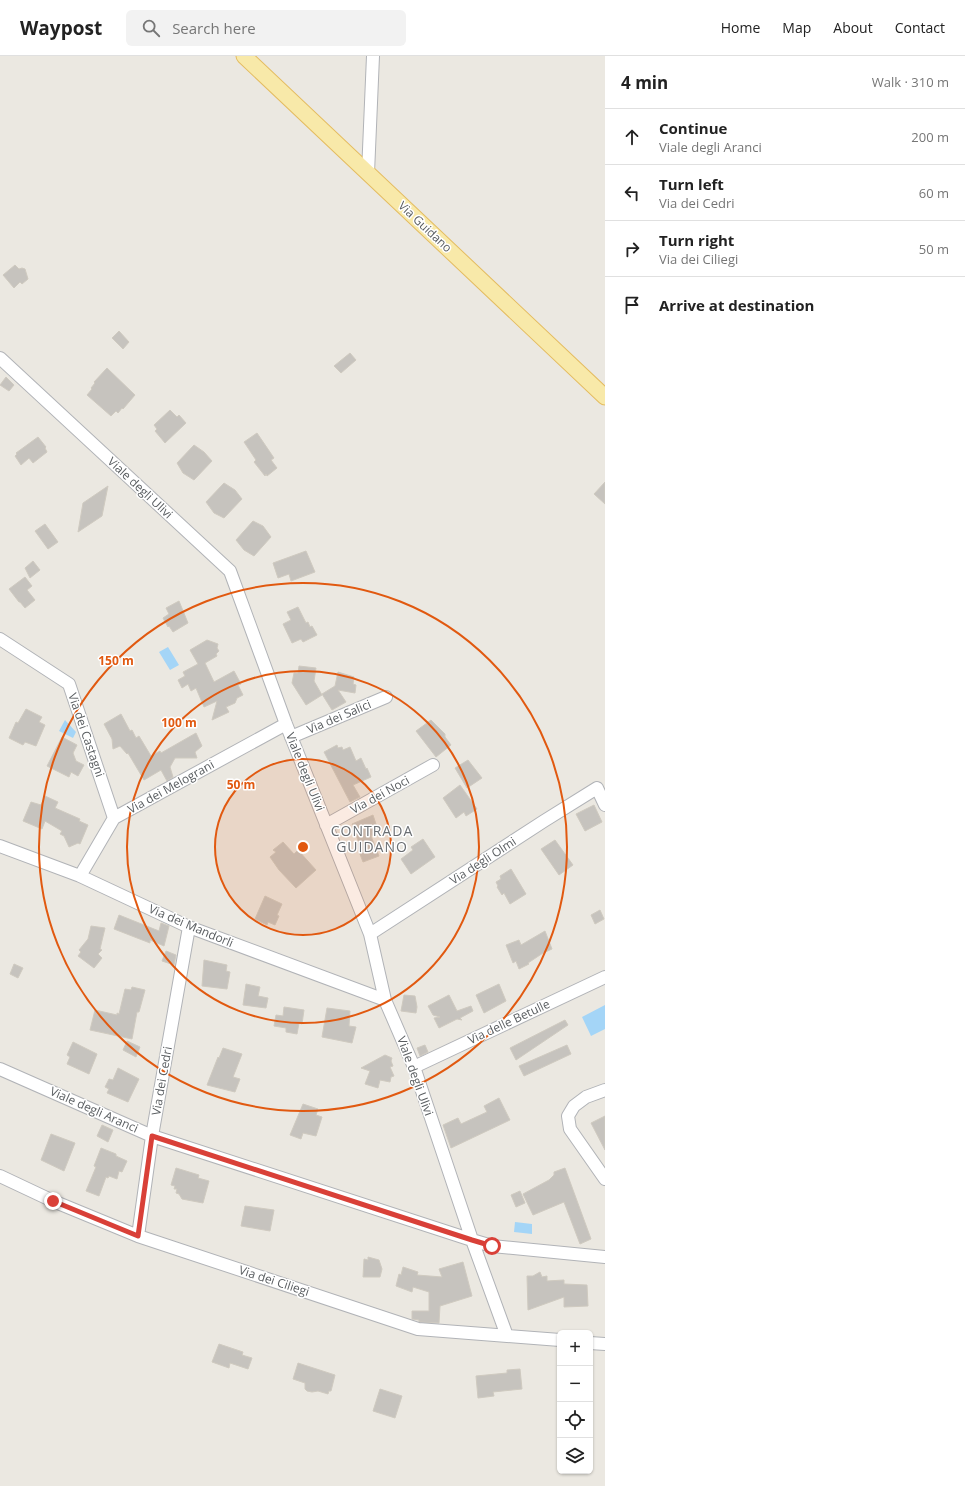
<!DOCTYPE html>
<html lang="en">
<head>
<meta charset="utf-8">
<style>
  body { margin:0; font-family:"Open Sans",sans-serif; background:#f2f2f2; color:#222 }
  .controls { position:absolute; right:12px; bottom:12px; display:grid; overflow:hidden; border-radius:6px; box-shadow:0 1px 3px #0004 }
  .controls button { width:36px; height:36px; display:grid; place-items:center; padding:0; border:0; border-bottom:1px solid #e0e0e0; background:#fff; color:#222; font:20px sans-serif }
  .stop { position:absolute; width:12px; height:12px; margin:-9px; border:3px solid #d94038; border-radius:50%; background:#fff }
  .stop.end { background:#d94038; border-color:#fff; box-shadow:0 1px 4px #0008 }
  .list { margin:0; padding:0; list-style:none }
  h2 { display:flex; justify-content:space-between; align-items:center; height:52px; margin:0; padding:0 16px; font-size:17px }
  h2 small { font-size:13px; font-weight:400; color:#767676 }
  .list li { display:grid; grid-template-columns:26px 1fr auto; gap:12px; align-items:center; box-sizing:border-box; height:56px; padding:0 16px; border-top:1px solid #e0e0e0 }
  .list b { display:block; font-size:15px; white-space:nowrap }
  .list p { margin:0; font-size:13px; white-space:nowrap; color:#767676 }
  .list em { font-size:13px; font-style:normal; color:#767676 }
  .icon { flex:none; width:22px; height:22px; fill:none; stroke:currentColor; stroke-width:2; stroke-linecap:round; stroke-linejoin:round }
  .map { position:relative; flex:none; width:605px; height:1430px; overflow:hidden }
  header { display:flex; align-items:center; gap:24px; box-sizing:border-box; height:56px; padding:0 20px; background:#fff; border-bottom:1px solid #e0e0e0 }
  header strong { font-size:19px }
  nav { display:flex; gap:22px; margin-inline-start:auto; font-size:14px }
  .search { width:280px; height:36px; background:#f2f2f2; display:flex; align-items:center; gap:10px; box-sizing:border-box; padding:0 14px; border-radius:6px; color:#767676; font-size:15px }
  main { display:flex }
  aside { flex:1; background:#fff }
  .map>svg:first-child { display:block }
</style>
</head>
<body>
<header>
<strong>Waypost</strong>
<div class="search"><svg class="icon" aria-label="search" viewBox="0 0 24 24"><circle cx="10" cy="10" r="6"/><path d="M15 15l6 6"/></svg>Search here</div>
<nav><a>Home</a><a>Map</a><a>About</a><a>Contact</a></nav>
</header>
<main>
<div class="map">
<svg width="605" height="1430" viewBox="0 0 605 1430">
  <rect width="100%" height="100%" fill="#ebe8e1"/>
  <path fill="#a4d5f7" d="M168,591L179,609L170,614L159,596Z
    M65,664L76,676L73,682L59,675Z
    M605,949V973L591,980L582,961Z
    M515,1166L532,1168V1178L514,1176Z"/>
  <path fill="#c6c3be" stroke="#cfcac0" d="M15,209L19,213L22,212L25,213L28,223L22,228L20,226L14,232L3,219Z
    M119,275L129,286L123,293L112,282Z
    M350,297L356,304L341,317L334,310Z
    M107,312L135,339L123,353L122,352L118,357L116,355L111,360L87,339L92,333L91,332L95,327L94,326Z
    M6,321L14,329L9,335L0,329Z
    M170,354L177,361L179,359L186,367L165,387L155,375L157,373L154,369Z
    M257,377L274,402L271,404L277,412L267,420L266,418L265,420L254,406L256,404L244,386Z
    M38,381L46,391L45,392L47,396L33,407L29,402L21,409L15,400L17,398L16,397Z
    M194,389L204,396L212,405L194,424L183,417L177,407Z
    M605,426V448L594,438Z
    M224,427L235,434L242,443L224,462L214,457L206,446Z
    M108,430L102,460L78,476L83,447Z
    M253,465L263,470L271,481L254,500L244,494L236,484Z
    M45,468L58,486L48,493L35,475Z
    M306,495L315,516L291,525L289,518L278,522L273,507Z
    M33,505L40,514L30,522L25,512Z
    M25,521L32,530L27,534L35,544L25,552L20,546H19L9,533Z
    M179,545L188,567L173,576L169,570L168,571L163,562L169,558L166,552Z
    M298,551L306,567L308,566L310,571L312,570L317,579L303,586L301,583L292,587L283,568L291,564L287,556Z
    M207,584L218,588L217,592L219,595L216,598L217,600L205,607L214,626L234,615L241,628L238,629L243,639L237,642L235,647L226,651L229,656L212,664L217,645L204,651L196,632L191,635L188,628L182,632L178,624L185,620L183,616L198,608L190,594Z
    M299,610L316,612L314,625L322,639L306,649L292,627L294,617H298Z
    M338,616L354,621L353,628L356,629L355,637L338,634L346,646L332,654L322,638L335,630Z
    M26,653L42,661L39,666L45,669L36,690L25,686L23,689L9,682L16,666L18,667Z
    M121,658L130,675L132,674L136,682L139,680L151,700L160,695L161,697L196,677L202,690L195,696L197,702H175L170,711L173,721L167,725L161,714L144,724L128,697L127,698L120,690L113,693L112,683L104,668Z
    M431,664L445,678V681L451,689L436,701L416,675Z
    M62,681L77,689L73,697L76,705L84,709L78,720L71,716L69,721L47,710Z
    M337,689L338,692L342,691L343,694L350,691L356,705L361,702L366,713L367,712L371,721L353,729L360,741L350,746L324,696Z
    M468,704L482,722L467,732L455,712Z
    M460,729L477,753L466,760L464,756L456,762L443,742Z
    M45,740L58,746L55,752L80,763L79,765L88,769L80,788L78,787L69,791L64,780L60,778L62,775L45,765L42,773L23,765L31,746L41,749Z
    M594,749L602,766L585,775L576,758Z
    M373,759L379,777L371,780L379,800L363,806L356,788L359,787L352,768Z
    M423,783L435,801L411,818L401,803L413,794L411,791Z
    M555,784L573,809L559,819L541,793Z
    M283,786L294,798L298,794L316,814L296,832L279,814L270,801L276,796L273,794Z
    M511,813L526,838L510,848L504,837L502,839L497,831L498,830L496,826L501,823L500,820Z
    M265,840L282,848L277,859L279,860L275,869L268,866L267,869L255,863Z
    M600,854L604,863L595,868L591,859Z
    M119,859L159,875L161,867L169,870L164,890L150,884V887L114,873Z
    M91,870L105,872L100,893L102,894L98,898L102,902L94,912L78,900L81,896L79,894L88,883Z
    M545,875L552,893L543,897L528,907L529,908L519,913L516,905L513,907L506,889L519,884L521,889Z
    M166,895L176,899L174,909L162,905Z
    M204,904L227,909L226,915L230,916L227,933L202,930Z
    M14,908L23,912L18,922L10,918Z
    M246,928L260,931L258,940L268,942L266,952L243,949Z
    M499,928L506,945L484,957L476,939Z
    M132,931L145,934L139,956H137L132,983L90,974L95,954L117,959V957L119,958L125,933L131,934Z
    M404,939L415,940L417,951L416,957L401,955Z
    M449,939L457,955L471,950L473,955L460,962L462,964L457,963L439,972L434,962L440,961L433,959L428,950Z
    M284,951L304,954L302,968L299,967L297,978L286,976V972L274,970L276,959L283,960Z
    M327,952L350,955L349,970L356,971L352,987L322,981Z
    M565,964L568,969L516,1004L510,992Z
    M127,985L140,991L136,1001L123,994Z
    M73,986L97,998L89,1018L67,1008L70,1001L67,999Z
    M425,989L428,996L420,1000L417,992Z
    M567,989L571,998L524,1020L519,1010Z
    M223,992L242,998L233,1021L240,1023L235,1036L207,1029L218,1001L219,1002Z
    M385,999L392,1002L391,1005L393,1010L390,1011L394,1020L391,1021L390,1026L380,1024L378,1032L365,1028L370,1015L361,1012Z
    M118,1012L139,1023L128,1046L107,1037L109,1033L105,1031L109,1023L113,1024Z
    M499,1042L510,1064L451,1092L443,1069L458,1062L461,1068L487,1056L484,1050Z
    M303,1048L318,1053L316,1059L322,1061L316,1080L303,1077L301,1083L290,1079Z
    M605,1060V1094L591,1067Z
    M102,1069L113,1074L108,1086L97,1080Z
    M51,1078L75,1087L64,1115L41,1104Z
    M101,1092L116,1098V1100L127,1105L122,1116L119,1115L117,1123L109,1120L108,1122L106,1121L99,1140L86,1135L96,1111L94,1110Z
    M176,1112L199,1119L198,1122L209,1125L203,1147L182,1143L179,1138L176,1137L177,1133H174L175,1130L171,1129Z
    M565,1112L591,1183L580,1188L564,1146L533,1159L523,1138L549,1124L554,1119V1116Z
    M520,1135L525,1147L516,1151L511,1139Z
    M245,1150L274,1154L270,1175L241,1170Z
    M368,1201L379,1204L382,1213L380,1221H363L364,1203L368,1204Z
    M463,1206L472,1240L440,1250L439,1267L419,1266V1264L412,1263V1255H429V1236L413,1231L412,1236L396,1230L399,1218L401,1219L403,1211L418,1216L417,1219L442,1221L439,1213Z
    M540,1216L542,1221L547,1220V1225L564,1224V1228L587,1229L588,1250L564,1251V1241L528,1254L527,1220H533Z
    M219,1288L243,1296L242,1299L252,1302L248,1313L230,1307L229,1312L212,1306Z
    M298,1307L335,1319L331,1335H329L328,1338L318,1335L312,1336L307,1335L305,1333V1327L293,1323Z
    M520,1313L522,1333L493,1336L494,1340L478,1342L476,1320L507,1317V1314Z
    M380,1333L402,1340L395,1362L373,1355Z"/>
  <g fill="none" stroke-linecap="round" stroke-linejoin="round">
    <g stroke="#b1b3b7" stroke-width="14">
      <path id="minor" d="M368,117L373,0
        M0,302L230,515L286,668L370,878L385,944L414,1011L472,1184L507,1280
        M0,583L69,628L114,762
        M291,681L386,641
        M326,769L433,709
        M0,790L80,820L189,871L385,944
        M80,820L114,762L286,668
        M370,878L544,765L597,732L605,749
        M414,1011L605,921
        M0,1013L152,1080L472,1184L492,1190L605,1201
        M605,1034L586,1041L574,1050L568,1060L570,1073L605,1123
        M0,1120L53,1145L138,1180L418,1273L560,1284
        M138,1180L152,1080L189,871
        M590,1287L605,1288"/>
    </g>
    <g stroke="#e4bc60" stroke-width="17">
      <path id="major" d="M244,0L605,341"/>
    </g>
    <use href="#minor" stroke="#fff" stroke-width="12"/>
    <use href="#major" stroke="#f8e9a9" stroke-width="15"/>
  </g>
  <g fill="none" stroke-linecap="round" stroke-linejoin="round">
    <path stroke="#d94038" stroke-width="5" d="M53,1145L138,1180L152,1080L472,1184L492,1190"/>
  </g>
  <circle cx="303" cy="791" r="88" fill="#e15910" fill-opacity=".12"/>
  <g fill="none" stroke="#e15910" stroke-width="2">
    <circle cx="303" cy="791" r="88"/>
    <circle cx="303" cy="791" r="176"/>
    <circle cx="303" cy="791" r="264"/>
  </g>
  <g text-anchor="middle" stroke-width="3" stroke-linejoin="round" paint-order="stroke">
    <g font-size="12" fill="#595d60" stroke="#fff">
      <text transform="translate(425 171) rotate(43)" y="4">Via Guidano</text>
      <text transform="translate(140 432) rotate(43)" y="4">Viale degli Ulivi</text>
      <text transform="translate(339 661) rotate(-23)" y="4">Via dei Salici</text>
      <text transform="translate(86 679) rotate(71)" y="4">Via dei Castagni</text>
      <text transform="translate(305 716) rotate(68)" y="4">Viale degli Ulivi</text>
      <text transform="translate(171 731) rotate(-29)" y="4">Via dei Melograni</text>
      <text transform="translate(380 739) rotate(-29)" y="4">Via dei Noci</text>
      <text transform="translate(483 805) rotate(-33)" y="4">Via degli Olmi</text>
      <text transform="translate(191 870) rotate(23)" y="4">Via dei Mandorli</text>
      <text transform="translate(509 966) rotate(-25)" y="4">Via delle Betulle</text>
      <text transform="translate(415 1020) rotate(70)" y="4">Viale degli Ulivi</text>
      <text transform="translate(162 1025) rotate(-80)" y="4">Via dei Cedri</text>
      <text transform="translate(94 1054) rotate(24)" y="4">Viale degli Aranci</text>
      <text transform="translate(274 1225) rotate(18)" y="4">Via dei Ciliegi</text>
    </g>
    <g font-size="14" letter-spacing="1" fill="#6a6e72" stroke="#fff">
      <text x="372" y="780">CONTRADA<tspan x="372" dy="16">GUIDANO</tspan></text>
    </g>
  </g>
  <circle cx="303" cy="791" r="6" fill="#e15910" stroke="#fff" stroke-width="2"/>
  <g font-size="12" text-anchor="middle" font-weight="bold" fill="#e15910" stroke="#fff" stroke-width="3" stroke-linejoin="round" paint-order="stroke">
    <text x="116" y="609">150 m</text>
    <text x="179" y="671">100 m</text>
    <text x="241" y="733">50 m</text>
  </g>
</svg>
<div class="controls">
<button>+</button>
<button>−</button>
<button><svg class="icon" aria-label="locate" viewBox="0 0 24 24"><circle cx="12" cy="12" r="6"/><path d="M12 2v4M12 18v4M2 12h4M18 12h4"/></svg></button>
<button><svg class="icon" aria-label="layers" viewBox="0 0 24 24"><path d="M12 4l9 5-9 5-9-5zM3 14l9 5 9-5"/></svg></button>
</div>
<div class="stop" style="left:492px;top:1190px"></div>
<div class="stop end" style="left:53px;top:1145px"></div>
</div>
<aside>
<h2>4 min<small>Walk · 310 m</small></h2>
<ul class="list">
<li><svg class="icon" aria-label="ahead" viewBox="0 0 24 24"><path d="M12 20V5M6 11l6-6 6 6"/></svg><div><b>Continue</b><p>Viale degli Aranci</p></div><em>200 m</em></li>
<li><svg class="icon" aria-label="left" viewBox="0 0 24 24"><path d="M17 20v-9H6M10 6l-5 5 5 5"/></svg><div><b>Turn left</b><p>Via dei Cedri</p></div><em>60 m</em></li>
<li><svg class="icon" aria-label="right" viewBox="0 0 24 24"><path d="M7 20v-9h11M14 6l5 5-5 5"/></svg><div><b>Turn right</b><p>Via dei Ciliegi</p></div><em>50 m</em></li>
<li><svg class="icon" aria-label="arrive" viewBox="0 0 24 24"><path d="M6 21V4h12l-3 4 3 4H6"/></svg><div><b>Arrive at destination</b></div></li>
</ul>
</aside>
</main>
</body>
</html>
